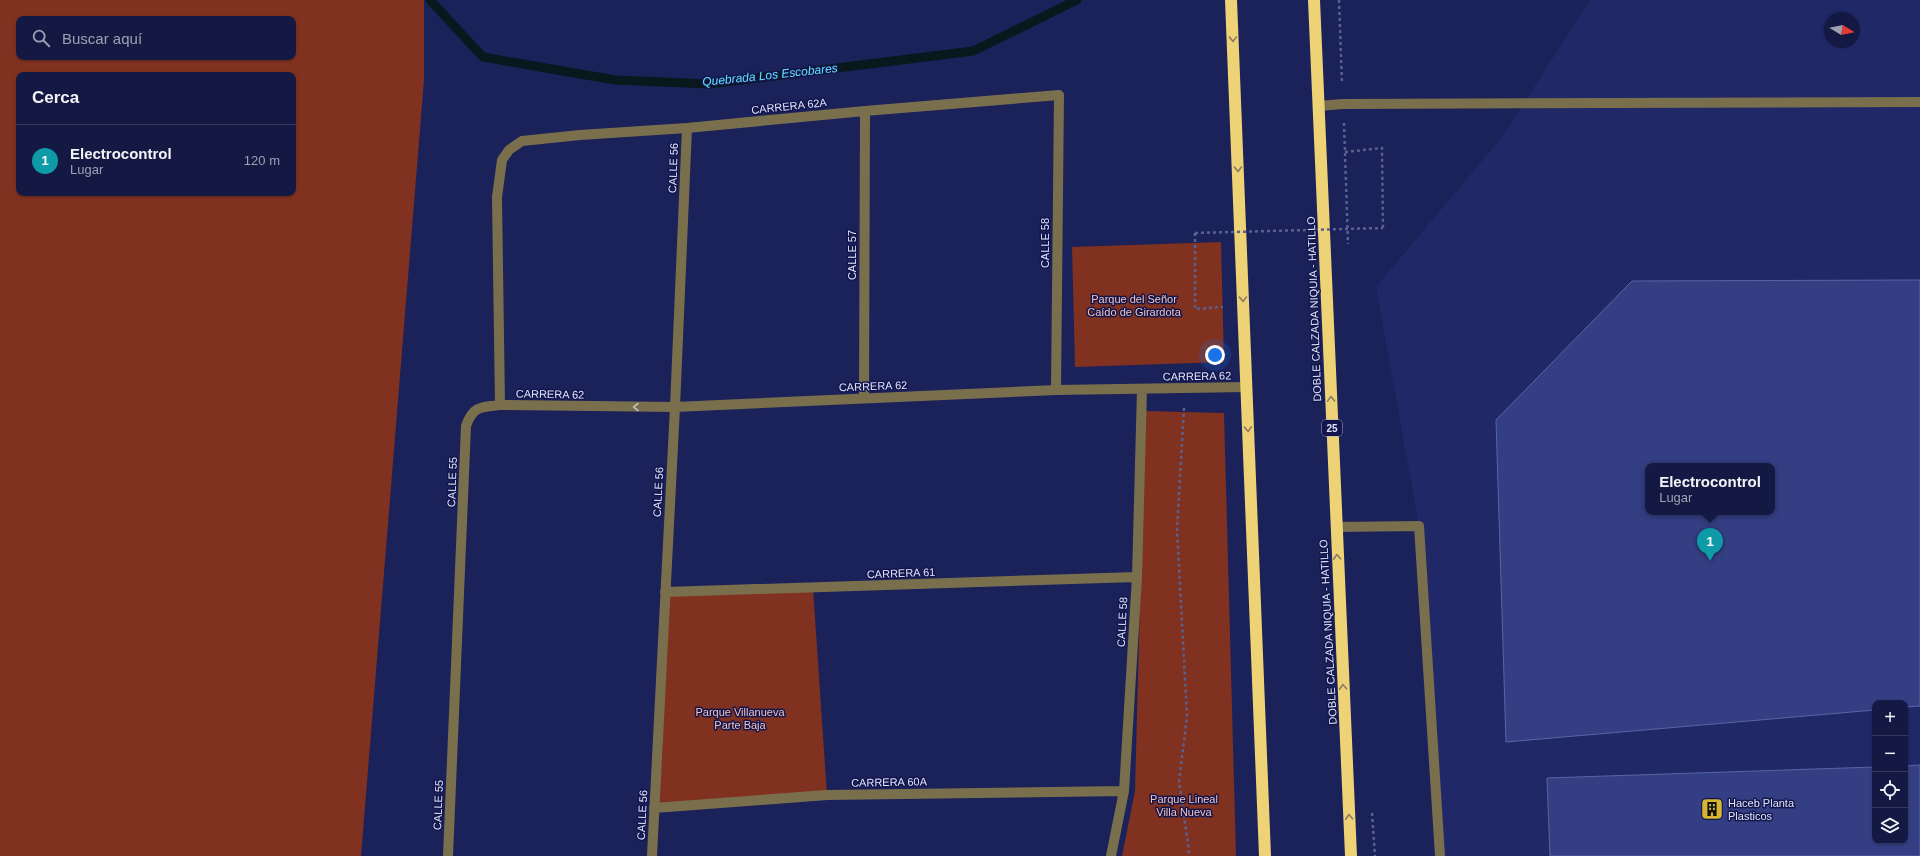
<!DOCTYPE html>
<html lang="es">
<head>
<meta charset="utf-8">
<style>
  body { margin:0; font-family:Helvetica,sans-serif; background:#1d224a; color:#f1f3f6 }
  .controls { position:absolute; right:12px; bottom:12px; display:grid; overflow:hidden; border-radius:8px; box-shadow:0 1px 3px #0004 }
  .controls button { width:36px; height:36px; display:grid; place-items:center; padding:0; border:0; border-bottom:1px solid #33385c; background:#141943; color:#f1f3f6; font:20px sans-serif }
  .compass { position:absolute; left:1824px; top:12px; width:36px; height:36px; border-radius:50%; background:#141943; box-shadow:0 1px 3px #0004; rotate:100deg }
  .you { position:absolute; left:1215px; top:355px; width:14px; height:14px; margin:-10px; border:3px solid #fff; border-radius:50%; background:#1a73e8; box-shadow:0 0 0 6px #1a73e833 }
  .badge { display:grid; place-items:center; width:26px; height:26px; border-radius:50%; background:#d93025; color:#fff; font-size:13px; font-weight:700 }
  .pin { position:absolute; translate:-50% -33px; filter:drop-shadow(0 1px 2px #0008) }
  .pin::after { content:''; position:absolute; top:21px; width:14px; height:12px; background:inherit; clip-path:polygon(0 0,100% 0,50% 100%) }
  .popup { position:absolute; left:1645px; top:463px; width:130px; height:52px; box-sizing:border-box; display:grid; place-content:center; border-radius:8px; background:#141943; filter:drop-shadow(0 1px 3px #0005); font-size:13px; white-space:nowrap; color:#9da0b2 }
  .popup b { font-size:15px; color:#f1f3f6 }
  .popup::after { content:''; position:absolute; left:50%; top:100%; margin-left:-8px; border:8px solid transparent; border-top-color:#141943 }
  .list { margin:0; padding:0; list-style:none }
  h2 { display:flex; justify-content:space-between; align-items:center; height:52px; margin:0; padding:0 16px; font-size:17px }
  h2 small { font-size:13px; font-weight:400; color:#9da0b2 }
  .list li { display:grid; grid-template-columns:26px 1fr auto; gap:12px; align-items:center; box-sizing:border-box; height:72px; padding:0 16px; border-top:1px solid #33385c }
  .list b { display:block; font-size:15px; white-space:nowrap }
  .list p { margin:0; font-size:13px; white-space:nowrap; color:#9da0b2 }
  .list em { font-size:13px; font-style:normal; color:#9da0b2 }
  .icon { flex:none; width:22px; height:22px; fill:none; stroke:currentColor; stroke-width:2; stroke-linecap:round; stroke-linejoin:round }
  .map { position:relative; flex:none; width:1920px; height:856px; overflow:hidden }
  .search { position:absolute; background:#141943; box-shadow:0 1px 3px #0004; left:16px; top:16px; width:280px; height:44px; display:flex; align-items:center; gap:10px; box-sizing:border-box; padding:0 14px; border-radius:8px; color:#9da0b2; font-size:15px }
  .panel { position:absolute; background:#141943; box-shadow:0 1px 3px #0004; left:16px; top:72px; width:280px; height:124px; border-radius:8px }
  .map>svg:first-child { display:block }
</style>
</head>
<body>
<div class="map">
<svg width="1920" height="856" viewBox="0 0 1920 856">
  <rect width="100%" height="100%" fill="#1b2159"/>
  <path fill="#212868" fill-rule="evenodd" d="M1590,0H1920V856H1440L1419,526L1376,287L1502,137ZM1830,18H1854V42H1830ZM1648,466H1772V512H1648ZM1875,703H1905V841H1875Z"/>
  <path fill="#813120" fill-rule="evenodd" d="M0,0H424V80L361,856H0ZM19,19H293V57H19ZM19,75H293V193H19Z
    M1221,242L1224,362L1075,367L1072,247Z
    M1145,411L1224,413L1236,856H1122L1135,791Z
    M813,588L827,795L654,808L665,592Z"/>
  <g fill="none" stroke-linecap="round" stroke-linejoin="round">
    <path stroke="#08181c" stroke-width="9" d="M430,0L483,57L615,80L709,84L973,51L1077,0"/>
  </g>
  <path fill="#343e83" stroke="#5866a5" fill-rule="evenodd" d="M1920,280V706L1905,707V703H1875V710L1506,742L1496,420L1632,281ZM1648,466H1772V512H1648Z
    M1920,765V856H1550L1547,778L1875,767V841H1905V766Z"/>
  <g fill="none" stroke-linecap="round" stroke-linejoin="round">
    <path stroke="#5b618e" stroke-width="2.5" stroke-dasharray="3 3" stroke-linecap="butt" d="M1339,0L1342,84
      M1344,123L1348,244
      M1345,152L1382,148L1383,228
      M1195,233V309L1223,307
      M1184,408L1177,530L1187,716L1179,782L1189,850L1188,856
      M1372,813L1375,856"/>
    <path stroke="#7a6f4d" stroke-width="10" d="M1318,106L1343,104L1920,102
      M864,398L865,111
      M500,405L675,407L1056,390L1247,387
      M1336,527L1419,526L1440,856
      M665,592L1137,577
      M654,808L827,795L1124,791
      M448,856L466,426C473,406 481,407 500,405L497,197L502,160L509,150L522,141L580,135L687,128L865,111L1059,95L1056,390
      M652,856L675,407L687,128
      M1111,856L1124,791L1137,577L1142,389"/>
    <path stroke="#edd276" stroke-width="12" d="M1231,0L1265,856
      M1314,0L1351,856"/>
    <path stroke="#5b618e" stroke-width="2.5" stroke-dasharray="3 3" stroke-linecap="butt" d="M1195,233L1383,228"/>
  </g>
  <defs><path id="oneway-chevron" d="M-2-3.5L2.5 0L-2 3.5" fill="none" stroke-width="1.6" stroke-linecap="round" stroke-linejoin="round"/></defs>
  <g stroke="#8b7d64">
    <use href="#oneway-chevron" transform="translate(1233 39) rotate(88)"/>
    <use href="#oneway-chevron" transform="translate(1238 169) rotate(88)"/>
    <use href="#oneway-chevron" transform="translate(1243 299) rotate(88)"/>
    <use href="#oneway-chevron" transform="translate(1331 399) rotate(-92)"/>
    <use href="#oneway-chevron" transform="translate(1248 429) rotate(88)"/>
    <use href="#oneway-chevron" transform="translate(1337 557) rotate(-93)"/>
    <use href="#oneway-chevron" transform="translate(1343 687) rotate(-93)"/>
    <use href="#oneway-chevron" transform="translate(1349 817) rotate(-93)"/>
  </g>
  <use stroke="#bcbcbe" href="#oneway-chevron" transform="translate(636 407) rotate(-180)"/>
  <defs>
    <g id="building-square" transform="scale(1.15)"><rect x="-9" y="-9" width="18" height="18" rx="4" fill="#d6b534" stroke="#13164d"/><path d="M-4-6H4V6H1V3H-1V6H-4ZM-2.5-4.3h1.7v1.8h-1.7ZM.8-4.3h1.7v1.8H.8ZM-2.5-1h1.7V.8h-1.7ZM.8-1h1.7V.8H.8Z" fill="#111"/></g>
  </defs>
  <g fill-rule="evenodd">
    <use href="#building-square" x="1712" y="809"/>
  </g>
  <g text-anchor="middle" stroke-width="3" stroke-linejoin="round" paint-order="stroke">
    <rect fill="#13164d" stroke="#a2a7c7" stroke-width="1" x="1322" y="420" width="20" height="16" rx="3"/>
    <g font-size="10" font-weight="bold" fill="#dfe5fb">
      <text x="1332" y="432">25</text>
    </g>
    <g font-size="11" fill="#dfe5fb" stroke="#13164d">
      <text transform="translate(789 106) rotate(-6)" y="4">CARRERA 62A</text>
      <text transform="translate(673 168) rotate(-88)" y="4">CALLE 56</text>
      <text transform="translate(1045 243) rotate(-90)" y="4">CALLE 58</text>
      <text transform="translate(852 255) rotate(-90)" y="4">CALLE 57</text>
      <text transform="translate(1314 309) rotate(-92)" y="4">DOBLE CALZADA NIQUIA - HATILLO</text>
      <text transform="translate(1197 376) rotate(-1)" y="4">CARRERA 62</text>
      <text transform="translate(873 386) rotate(-2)" y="4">CARRERA 62</text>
      <text transform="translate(550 394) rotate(1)" y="4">CARRERA 62</text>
      <text transform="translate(452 482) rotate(-88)" y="4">CALLE 55</text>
      <text transform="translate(658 492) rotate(-87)" y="4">CALLE 56</text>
      <text transform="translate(901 573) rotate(-2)" y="4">CARRERA 61</text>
      <text transform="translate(1122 622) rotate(-87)" y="4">CALLE 58</text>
      <text transform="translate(1328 632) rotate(-93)" y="4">DOBLE CALZADA NIQUIA - HATILLO</text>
      <text transform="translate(889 782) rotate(-1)" y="4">CARRERA 60A</text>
      <text transform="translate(438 805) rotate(-88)" y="4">CALLE 55</text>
      <text transform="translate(642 815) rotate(-87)" y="4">CALLE 56</text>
    </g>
    <g font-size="11" fill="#f5c4b9" stroke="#13164d">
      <text x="1134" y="303">Parque del Señor<tspan x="1134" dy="13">Caído de Girardota</tspan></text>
      <text x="740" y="716">Parque Villanueva<tspan x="740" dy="13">Parte Baja</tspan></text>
      <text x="1184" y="803">Parque Lineal<tspan x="1184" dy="13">Villa Nueva</tspan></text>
    </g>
    <g font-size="11" fill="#dfe5fb" stroke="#13164d" text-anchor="start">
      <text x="1728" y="807">Haceb Planta<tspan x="1728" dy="13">Plasticos</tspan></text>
    </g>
    <g font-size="12" font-style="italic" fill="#61e0fa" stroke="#13164d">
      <text transform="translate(770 75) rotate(-6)" y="4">Quebrada Los Escobares</text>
    </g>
  </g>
</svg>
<div class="controls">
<button>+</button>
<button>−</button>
<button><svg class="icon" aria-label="locate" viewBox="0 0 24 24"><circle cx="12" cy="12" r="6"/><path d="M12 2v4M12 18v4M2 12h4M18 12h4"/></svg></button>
<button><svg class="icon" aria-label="layers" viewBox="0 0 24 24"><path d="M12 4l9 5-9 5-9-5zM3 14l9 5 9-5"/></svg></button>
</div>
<svg class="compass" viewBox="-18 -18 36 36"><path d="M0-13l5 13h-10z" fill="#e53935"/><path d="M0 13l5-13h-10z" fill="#9da0b2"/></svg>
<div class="you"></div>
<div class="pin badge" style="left:1710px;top:561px;background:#0f9aa8">1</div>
<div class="popup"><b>Electrocontrol</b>Lugar</div>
<div class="search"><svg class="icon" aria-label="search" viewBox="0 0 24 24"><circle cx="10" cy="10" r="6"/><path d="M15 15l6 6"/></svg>Buscar aquí</div>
<section class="panel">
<h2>Cerca<small></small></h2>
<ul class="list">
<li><span class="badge" style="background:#0f9aa8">1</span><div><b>Electrocontrol</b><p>Lugar</p></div><em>120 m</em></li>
</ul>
</section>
</div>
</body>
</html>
